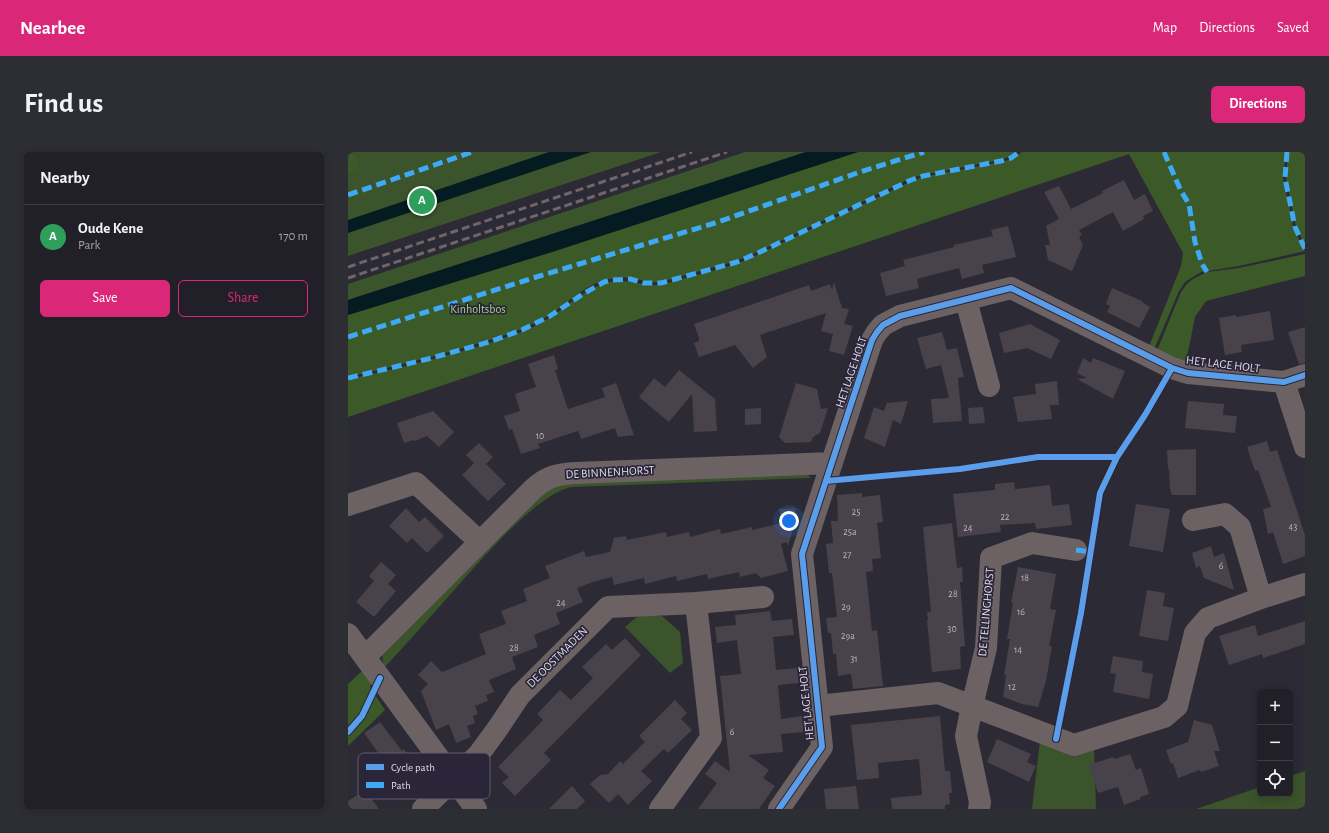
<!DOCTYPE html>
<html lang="en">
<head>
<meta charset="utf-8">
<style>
  body { margin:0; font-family:"Alegreya Sans",sans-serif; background:#2d2d34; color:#f1f3f6 }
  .controls { position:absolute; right:12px; bottom:12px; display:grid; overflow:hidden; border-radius:6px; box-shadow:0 2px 10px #0003 }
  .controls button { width:36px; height:36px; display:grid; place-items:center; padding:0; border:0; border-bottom:1px solid #3e3e45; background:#212028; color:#f1f3f6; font:20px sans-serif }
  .you { position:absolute; left:441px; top:369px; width:14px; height:14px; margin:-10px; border:3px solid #fff; border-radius:50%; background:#1a73e8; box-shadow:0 0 0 6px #1a73e833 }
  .badge { display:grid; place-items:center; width:26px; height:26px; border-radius:50%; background:#db2777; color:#fff; font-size:13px; font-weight:700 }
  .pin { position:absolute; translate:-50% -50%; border:2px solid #fff; box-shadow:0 1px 4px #0006 }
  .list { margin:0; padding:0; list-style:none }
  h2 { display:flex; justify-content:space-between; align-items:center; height:52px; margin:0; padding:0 16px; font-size:17px }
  h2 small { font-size:13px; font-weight:400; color:#a2a3a8 }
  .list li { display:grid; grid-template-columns:26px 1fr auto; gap:12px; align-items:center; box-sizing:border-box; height:64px; padding:0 16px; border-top:1px solid #3e3e45 }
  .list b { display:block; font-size:15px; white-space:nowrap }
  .list p { margin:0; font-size:13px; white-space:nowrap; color:#a2a3a8 }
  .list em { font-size:13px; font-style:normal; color:#a2a3a8 }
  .actions { display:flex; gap:8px; padding:12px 16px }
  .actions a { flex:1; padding:9px 0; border:1px solid #db2777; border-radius:6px; text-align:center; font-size:14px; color:#db2777 }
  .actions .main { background:#db2777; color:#fff }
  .icon { flex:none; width:22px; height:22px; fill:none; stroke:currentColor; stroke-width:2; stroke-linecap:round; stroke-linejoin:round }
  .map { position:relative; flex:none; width:957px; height:657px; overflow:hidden; border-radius:6px }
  header { display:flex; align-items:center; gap:24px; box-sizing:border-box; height:56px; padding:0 20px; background:#db2777; color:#fff }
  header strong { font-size:19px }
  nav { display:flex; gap:22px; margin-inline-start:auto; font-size:14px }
  .intro { display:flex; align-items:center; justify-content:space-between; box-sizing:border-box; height:96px; padding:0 24px }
  h1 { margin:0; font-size:28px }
  .button { padding:10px 18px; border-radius:6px; background:#db2777; color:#fff; font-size:14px; font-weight:700 }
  main { display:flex; gap:24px; padding:0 24px }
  aside { flex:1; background:#212028; border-radius:6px; box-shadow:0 2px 10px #0003 }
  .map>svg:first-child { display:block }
</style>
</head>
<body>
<header>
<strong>Nearbee</strong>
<nav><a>Map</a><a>Directions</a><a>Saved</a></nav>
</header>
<div class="intro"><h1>Find us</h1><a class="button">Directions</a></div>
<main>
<aside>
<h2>Nearby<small></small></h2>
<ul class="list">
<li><span class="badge" style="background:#2e9e5b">A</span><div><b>Oude Kene</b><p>Park</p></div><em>170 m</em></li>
</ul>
<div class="actions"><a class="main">Save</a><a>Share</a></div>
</aside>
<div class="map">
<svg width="957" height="657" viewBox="0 0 957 657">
  <rect width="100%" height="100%" fill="#2c2a35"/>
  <path fill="#3b542b" d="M0,0H313L0,104Z
    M397,0H458L0,148V132Z
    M459,322L463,326L224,335C189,340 125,417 100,445C79,469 58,492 36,516L35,512L34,502L191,341L210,330Z
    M290,464H314L332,480L335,511L322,521L277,475Z
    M692,589L746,595L748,657H684Z
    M957,619V654L950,657H848L912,635V642H942V624Z"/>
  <path fill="#3c5a28" d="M510,0H669L663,4L652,8L574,23L563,26L412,99L388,109L313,130C302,131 294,128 283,126C275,124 264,126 256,128C231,136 211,160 187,171C164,182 139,189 115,196C77,207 39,216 0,225V163L204,100Z
    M674,0H938L935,26L944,68L945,76L957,99L891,114L853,120L837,130L831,139L805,200L800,197L833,114L835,101L781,2L0,265V227C40,219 79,209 118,198C141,191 165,184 187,174C213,162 234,136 262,130C281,126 295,135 313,133L389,112L413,101L564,29L575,25L653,10L664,7Z
    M940,0H957V93L948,75L938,26Z
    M7,1L12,16L0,21V3Z
    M957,102V124L858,149L847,165L839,205L835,213L808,201L833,140L839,132L845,127L859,120L891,116Z
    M15,518L24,529L22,535L24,538L11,563L0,576V532Z
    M27,543L37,558L0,594V584L16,566Z"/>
  <path fill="#041b21" d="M201,0H243L0,81V68Z
    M458,0H510L204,100L0,163V148Z"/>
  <path fill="#48424b" d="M776,28L786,48L797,42L805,59L795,64L796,67L775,79L765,60L731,78L734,83L731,85L735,93L724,119L700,108L697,93H702L698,74L711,67L696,40L711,34L723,57L755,41L754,39Z
    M660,74L668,105L634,113L636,121L614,127L611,116L569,127L571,136L538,144L532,121L557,114L555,108L606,95V93L645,84L643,78Z
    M486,130L494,156L501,157L496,172L505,174L496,203L481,199L485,182L473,179L478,161L412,183L419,205L405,216L387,193L351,205L346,191L351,189V186L346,172L461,133L463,139L482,132L484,138Z
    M764,136L794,149V150L802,155L791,176L759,160L762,154L758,152Z
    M922,159L926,188L893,193L894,200L877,203L871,166L888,163V165Z
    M682,172L712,188L703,207L679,196L656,201L651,181Z
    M957,175V211L951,212L940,180Z
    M594,180L599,198L609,196L616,225L610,226L614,269L585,271L583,247L601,246L593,213L578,217L569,186Z
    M206,203L210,217L207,218L220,257L257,245L254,236L268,231L286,283L270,285L267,276L233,287L230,279L190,292L192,296L173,302L164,277L161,278L156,264L172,259L167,242L188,235L180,212Z
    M735,206L743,211L745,206L777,219L765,247L729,227L739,226L729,221Z
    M331,218L367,247L369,279L346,280L344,242L321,270L291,245L306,226L317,235Z
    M709,229L711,253H702L704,267L670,270L665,245L688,242L687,232Z
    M448,231L469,237L473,257L480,256L472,281L465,285L463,290L437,291L431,285Z
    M560,249L553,272L545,268L537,295L516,286L526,255L536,259L539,251Z
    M840,249L876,252L875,263L889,264L887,281L837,276Z
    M635,255L637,271L621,272L620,256Z
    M413,256V272L397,273V257Z
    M85,259L106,280L91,295L79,284L67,289L66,288L56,291L49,271Z
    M919,289L922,300L929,298L957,383V404L935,412L925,380L920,382L915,357L923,355L910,318L907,319L899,295Z
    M131,291L145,305L138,312L158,332L140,349L114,323L126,311L118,303Z
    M848,297V343H824L822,337L821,317H820L819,298Z
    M666,330L667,337L702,333L704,354L721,352L724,373L688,377L687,371L652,373L653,380L610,385L605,342L647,338V332Z
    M514,341V345L532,343L535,370L529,371L533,406L524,407L525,419L518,420L524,479L529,478L535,534L505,537L503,522L490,524L488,502H485L483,481H480L478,466L489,465L484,421H481L478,392L485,391L483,369H490L489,343Z
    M788,352L822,357L815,400L781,394Z
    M58,356L71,370L77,365L96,384L79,401L64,386L59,391L41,374Z
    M447,356L449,364L440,394L439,390L433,392L440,419L413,426L408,421L392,425L391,420L360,427L359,422L329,429L328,424L297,432L296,426L266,433L264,425L245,430L229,436L235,450L208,461L212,472L186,483L190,495L164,505L168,517L141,528L146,540L138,543L140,549L127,554L130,562L125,564L127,571L119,574L123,585L108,591L101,572L88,578L73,539L80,532L70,523L83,509L94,520L138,502L131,482L158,472L153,459L179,449L175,437L202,426L197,414L236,399L238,405L262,400L266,386L278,384L279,388L318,380L319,385L341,380L342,385L372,377L373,382L404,375V378L434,371L431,357Z
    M604,371L609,416L614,415L615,430H612L617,494L612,495L613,517L584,520L579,468H580L579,460H583L575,375Z
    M863,394L866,405L876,401L886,438L856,426L852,414L848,416L844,401Z
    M33,410L48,423L40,432L48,439L26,465L8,450L26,429L21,424Z
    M670,415L708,422L702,457L708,458L701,494H704L698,529L690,555L674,552L655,545L658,523H656L662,487H659L665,451H663Z
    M799,438L817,441L815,454L826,456L820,489L791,484Z
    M422,459L424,469L444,467L446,483L425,485L428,518L449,516L451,531L430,533L433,567L454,564L456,580L433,582L435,600L400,603L421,618L415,626L427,634L411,657H350L369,631L357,622L367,609L382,620L372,524L393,522L389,488L369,491L367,475L388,473L387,463Z
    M957,469V492L915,506L914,502L881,513L871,484L907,473L910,484Z
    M277,486L293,503L196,601L203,608L167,644L154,631L161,625L150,615L195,568L189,562L212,538L223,548L245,526L234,515L258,492L264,498Z
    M765,504L795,509L794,520L805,522L801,547L765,540L768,522L762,521Z
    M327,548L339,561L333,567L344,578L320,601L316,597L293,619L304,629L280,653L270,642L261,651L242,632L252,623L260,622L272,609L275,612L297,590L291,584Z
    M592,564L597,619H602L604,641H601L602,652L597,653V657H544L543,646L574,643L571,607L530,611L531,626L509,628L503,573Z
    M846,568L864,573L872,599H866L871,614L853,620L852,618L830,626L825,611L823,612L818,598L840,590Z
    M32,570L54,599L56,597L76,626L57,639L16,581Z
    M649,587L683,602L679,610L688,614L681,630L639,610Z
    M782,602L788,618L793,616L801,642L792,645L793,647L776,653L770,635L750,641L741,613L765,605L766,607Z
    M224,634L237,649L229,657H201Z
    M508,634L511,657H478L476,637Z
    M17,638L31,657H0V649Z"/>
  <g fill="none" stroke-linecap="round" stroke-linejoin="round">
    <path stroke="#6c6163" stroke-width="22" d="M618,148L641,234
      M936,230L957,295
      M0,353L68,331L132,390
      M845,368L877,362L892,375L913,446
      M0,482L128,657
      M17,505L185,337C200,324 209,322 228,321L484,311
      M470,554L590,541L726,593L816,565L829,554L847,481L860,466L913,446L957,432
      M75,657L131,602L150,576L172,543L260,455L348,451L415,445
      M312,657L363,586L348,451
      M431,657L474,595L454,402L524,188L529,180L535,173L552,164L663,136L824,216L840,221L936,230L957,223
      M631,657L632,650L618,584L624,554L638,496L643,406L684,391L728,398"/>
    <path stroke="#6d666b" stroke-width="3" stroke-dasharray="8 4" stroke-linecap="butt" d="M0,115L344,0
      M0,126L379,0"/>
    <path stroke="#3fa9f5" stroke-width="5" stroke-dasharray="10 5" stroke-linecap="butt" d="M816,0L833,39L841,52L847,90L854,112L859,120
      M939,0L937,26L947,75L957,97
      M0,43L124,0
      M0,185L185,126L367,71L512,20L576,0
      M0,226L80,207L141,190L174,178L202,164L235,142L256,130L264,128L282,127L296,131H313L389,110L412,100L563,28L575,24L653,9L663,6L671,0
      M728,398L743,400"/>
    <g stroke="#2a2539" stroke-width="8">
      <path id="cycleway" d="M478,329L612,317L690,305H769L797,263L824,216
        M0,580L14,564L32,526
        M708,587L733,461L752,341L769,305
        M431,657L474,595L454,402L524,188L529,180L535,173L552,164L663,136L824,216L840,221L936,230L957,223"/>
    </g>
    <use href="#cycleway" stroke="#5a9eea" stroke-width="6"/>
  </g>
  <g text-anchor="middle" stroke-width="3.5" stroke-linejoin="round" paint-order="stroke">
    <g font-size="10" fill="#b8b5c2">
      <text x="192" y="287">10</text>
      <text x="508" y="363">25</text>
      <text x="657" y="368">22</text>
      <text x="945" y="378">43</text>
      <text x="620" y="379">24</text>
      <text x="502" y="383">25a</text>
      <text x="499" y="406">27</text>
      <text x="873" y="417">6</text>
      <text x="677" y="429">18</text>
      <text x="605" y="445">28</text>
      <text x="213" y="454">24</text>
      <text x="498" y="458">29</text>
      <text x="673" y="463">16</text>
      <text x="604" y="480">30</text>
      <text x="500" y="487">29a</text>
      <text x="166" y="499">28</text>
      <text x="670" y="501">14</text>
      <text x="506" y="510">31</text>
      <text x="664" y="538">12</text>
      <text x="384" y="583">6</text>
    </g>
    <g font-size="12" fill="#a1d680" stroke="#2a2539">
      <text x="130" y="161">Kinholtsbos</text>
    </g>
    <g font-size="12" fill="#dedbe9" stroke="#2a2539">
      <text transform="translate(875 212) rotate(7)" y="4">HET LAGE HOLT</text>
      <text transform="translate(503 220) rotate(-71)" y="4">HET LAGE HOLT</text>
      <text transform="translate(262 320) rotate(-3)" y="4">DE BINNENHORST</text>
      <text transform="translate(638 460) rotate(-85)" y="4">DE TELLINGHORST</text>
      <text transform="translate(209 505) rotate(-45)" y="4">DE OOSTMADEN</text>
      <text transform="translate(458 551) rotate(-96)" y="4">HET LAGE HOLT</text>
    </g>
  </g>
  <rect x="10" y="601" width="132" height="46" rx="6" fill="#2a2539" stroke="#605c6e" stroke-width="1"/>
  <rect x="18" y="612" width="18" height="6" fill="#5a9eea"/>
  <rect x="18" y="630" width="18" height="6" fill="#3fa9f5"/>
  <g font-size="11" fill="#dedbe9">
    <text x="43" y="619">Cycle path</text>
    <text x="43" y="637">Path</text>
  </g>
</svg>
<div class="controls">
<button>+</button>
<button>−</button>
<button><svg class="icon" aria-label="locate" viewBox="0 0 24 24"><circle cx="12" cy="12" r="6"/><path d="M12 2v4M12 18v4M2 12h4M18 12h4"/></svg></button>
</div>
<div class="you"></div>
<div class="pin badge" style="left:74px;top:49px;background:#2e9e5b">A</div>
</div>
</main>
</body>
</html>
